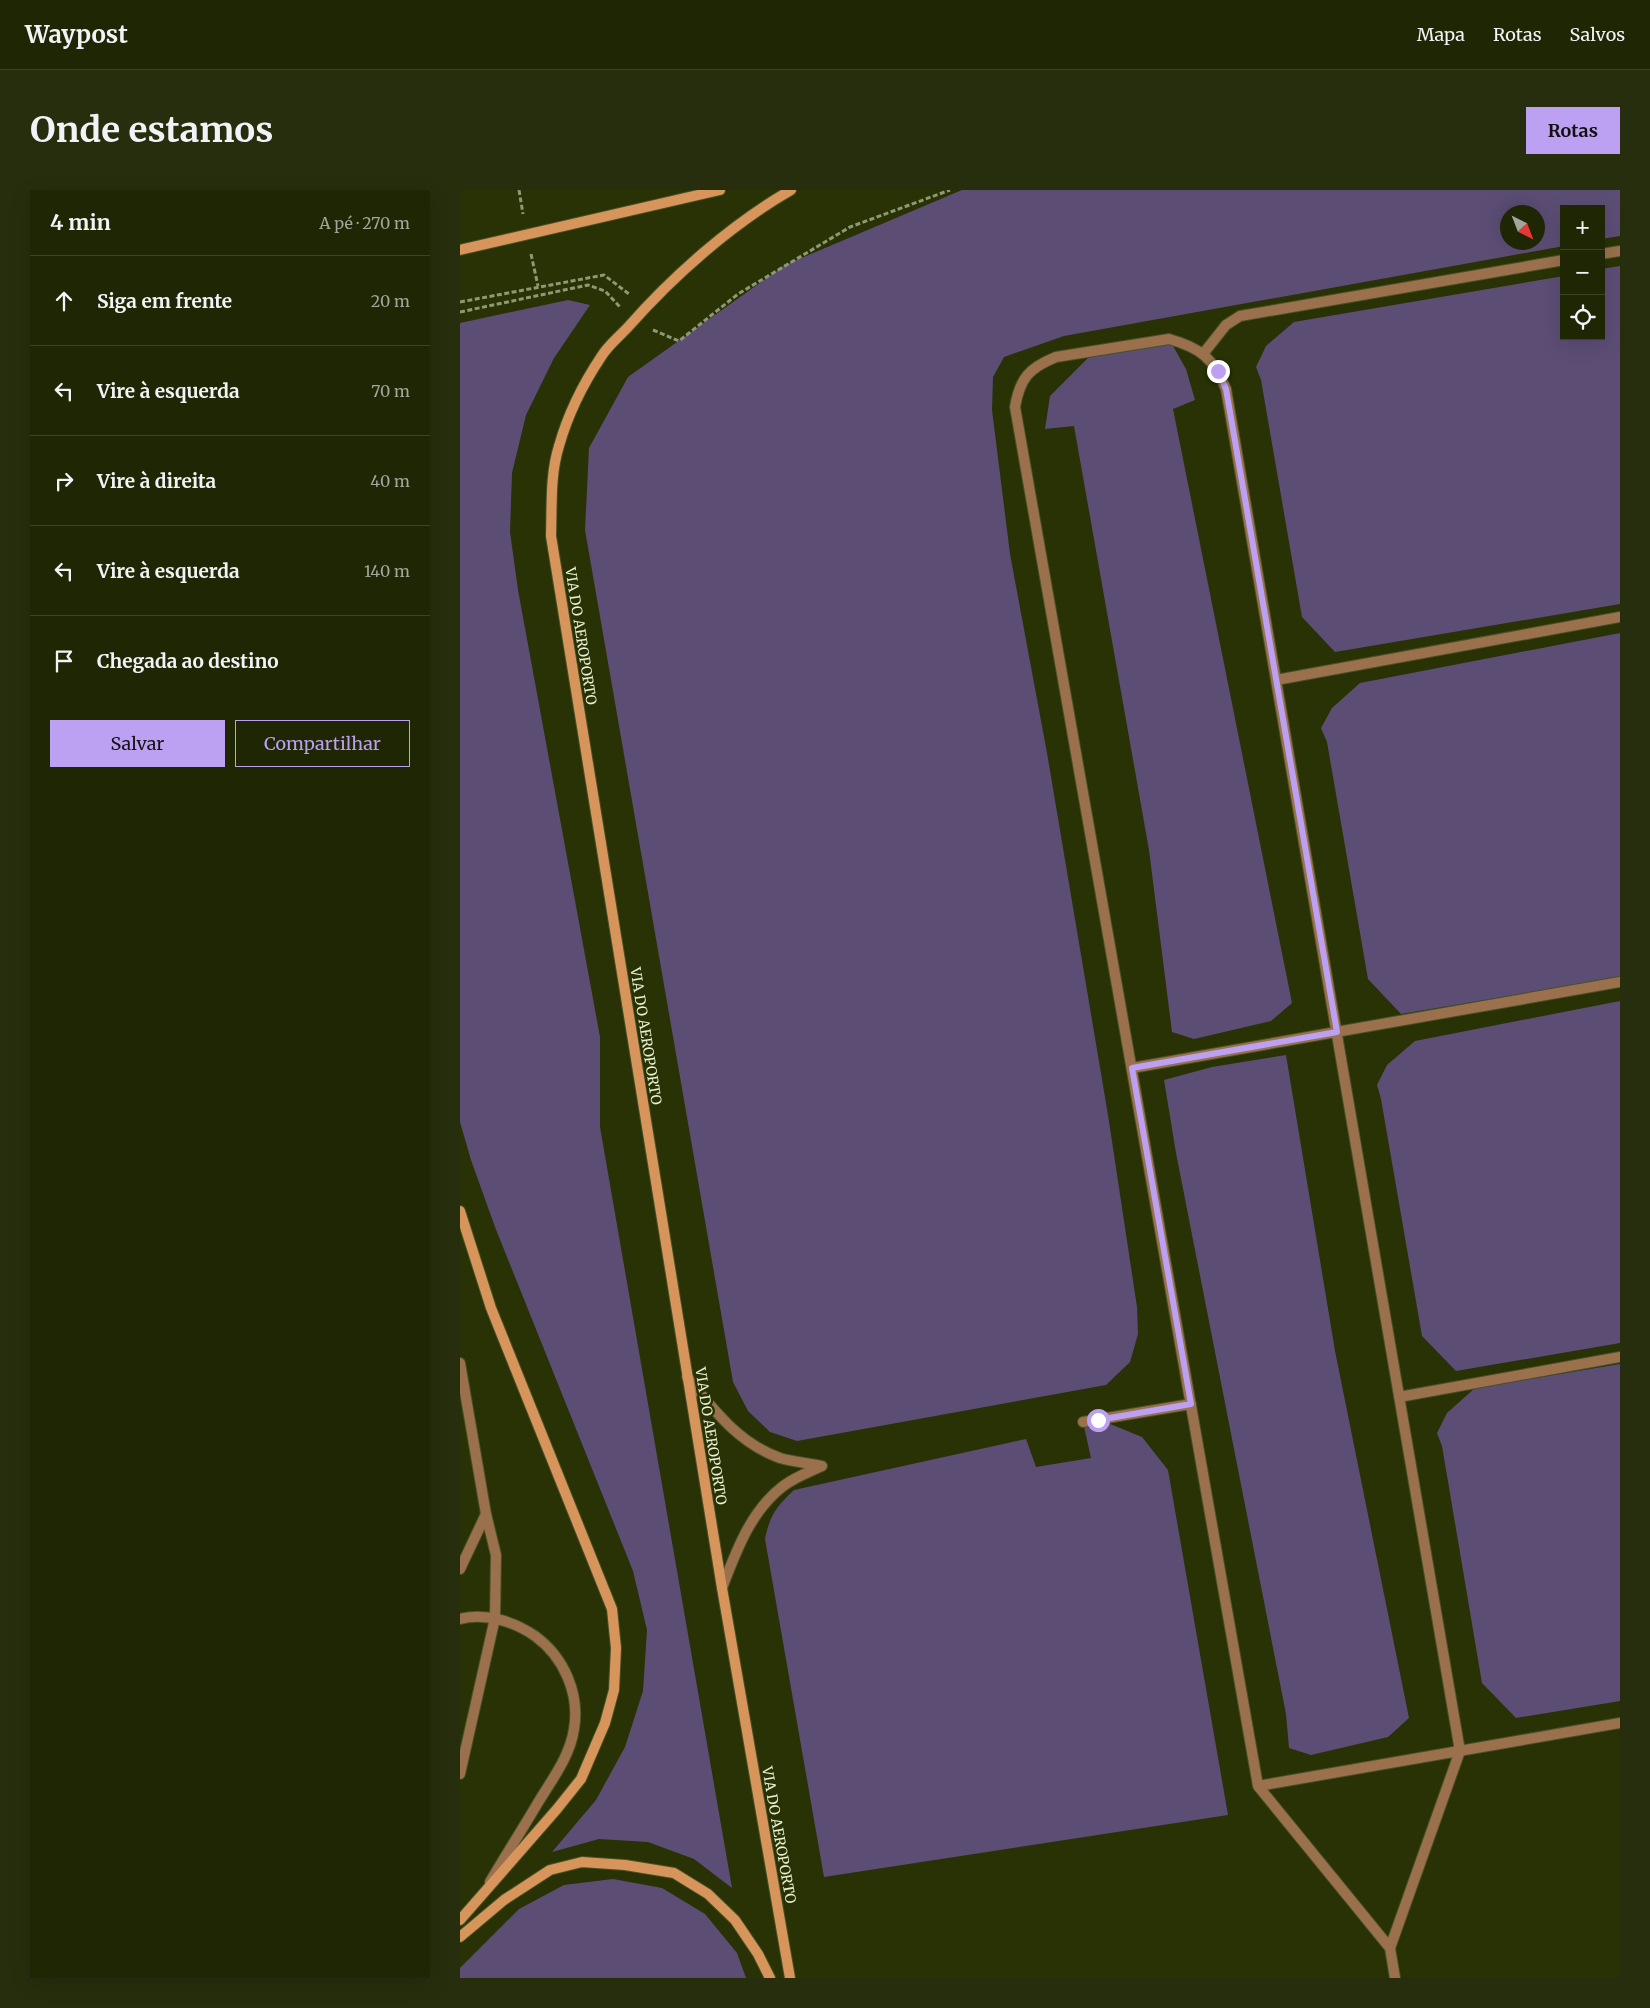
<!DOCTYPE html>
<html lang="pt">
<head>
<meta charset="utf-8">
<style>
  body { margin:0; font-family:Merriweather,serif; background:#272e0e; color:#f1f3f6 }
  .controls { position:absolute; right:15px; top:15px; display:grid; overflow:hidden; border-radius:0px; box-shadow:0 5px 20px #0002 }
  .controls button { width:45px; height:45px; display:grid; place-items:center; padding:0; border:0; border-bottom:1px solid #3c4326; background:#1f2604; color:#f1f3f6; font:25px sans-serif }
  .compass { position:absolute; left:1040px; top:15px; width:45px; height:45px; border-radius:50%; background:#1f2604; box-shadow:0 5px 20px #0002; rotate:138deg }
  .stop { position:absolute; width:15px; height:15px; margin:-11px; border:4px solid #bca0f2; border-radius:50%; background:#fff }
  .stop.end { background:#bca0f2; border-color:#fff; box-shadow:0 1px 5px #0008 }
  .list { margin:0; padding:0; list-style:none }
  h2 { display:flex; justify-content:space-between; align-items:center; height:65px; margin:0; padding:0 20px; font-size:21px }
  h2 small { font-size:16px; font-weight:400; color:#a1a59a }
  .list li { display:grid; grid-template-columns:32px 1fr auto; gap:15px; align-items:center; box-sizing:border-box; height:90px; padding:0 20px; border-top:1px solid #3c4326 }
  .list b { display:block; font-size:19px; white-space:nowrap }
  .list em { font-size:16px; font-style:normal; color:#a1a59a }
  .actions { display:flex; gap:10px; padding:15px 20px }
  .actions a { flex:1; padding:11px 0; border:1px solid #bca0f2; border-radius:0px; text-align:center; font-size:18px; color:#bca0f2 }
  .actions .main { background:#bca0f2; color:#111 }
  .icon { flex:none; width:28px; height:28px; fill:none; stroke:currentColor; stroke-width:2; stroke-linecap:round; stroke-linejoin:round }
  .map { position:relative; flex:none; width:1160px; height:1788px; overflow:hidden; border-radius:0px }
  header { display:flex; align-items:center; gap:30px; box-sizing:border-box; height:70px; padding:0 25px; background:#1f2604; border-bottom:1px solid #3c4326 }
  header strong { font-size:24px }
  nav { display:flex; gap:28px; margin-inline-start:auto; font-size:18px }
  .intro { display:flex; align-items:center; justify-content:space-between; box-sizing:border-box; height:120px; padding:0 30px }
  h1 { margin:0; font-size:35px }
  .button { padding:12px 22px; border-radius:0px; background:#bca0f2; color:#111; font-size:18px; font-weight:700 }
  main { display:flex; gap:30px; padding:0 30px }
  aside { flex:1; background:#1f2604; border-radius:0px; box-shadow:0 5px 20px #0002 }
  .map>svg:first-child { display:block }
</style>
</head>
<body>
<header>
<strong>Waypost</strong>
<nav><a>Mapa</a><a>Rotas</a><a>Salvos</a></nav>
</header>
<div class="intro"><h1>Onde estamos</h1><a class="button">Rotas</a></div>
<main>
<aside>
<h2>4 min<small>A pé · 270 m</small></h2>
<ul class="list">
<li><svg class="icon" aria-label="ahead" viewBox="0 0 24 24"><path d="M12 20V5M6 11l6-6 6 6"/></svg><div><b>Siga em frente</b></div><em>20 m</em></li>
<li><svg class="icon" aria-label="left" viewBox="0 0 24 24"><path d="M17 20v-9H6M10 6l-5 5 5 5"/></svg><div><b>Vire à esquerda</b></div><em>70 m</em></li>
<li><svg class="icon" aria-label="right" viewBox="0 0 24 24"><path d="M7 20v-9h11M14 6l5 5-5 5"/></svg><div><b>Vire à direita</b></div><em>40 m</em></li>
<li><svg class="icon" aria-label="left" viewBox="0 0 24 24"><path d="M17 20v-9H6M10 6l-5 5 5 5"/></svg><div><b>Vire à esquerda</b></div><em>140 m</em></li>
<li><svg class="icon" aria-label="arrive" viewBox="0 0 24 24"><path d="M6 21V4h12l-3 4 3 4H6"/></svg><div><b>Chegada ao destino</b></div></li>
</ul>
<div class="actions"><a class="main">Salvar</a><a>Compartilhar</a></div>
</aside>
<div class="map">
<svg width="1160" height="1788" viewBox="0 0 1160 1788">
  <rect width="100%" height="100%" fill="#293205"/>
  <path fill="#5c4d75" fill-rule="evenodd" d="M502,0H1160V46L1141,49V19H1104V56L604,146L544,167L533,187L532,220L550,364L587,563L648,925L677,1117L678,1144L670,1172L646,1195L337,1251L310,1242L288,1221L273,1192L125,340L129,258L168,187L325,75ZM1048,22H1078V52H1048Z
    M1160,76V414L875,462L842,427L801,190L796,177L806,156L834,132L1104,86V146H1141V79Z
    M108,110L130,115L94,168L66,225L52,283L50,342L58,400L140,847V937L272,1698L234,1669L188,1652L139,1649L92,1662L136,1610L165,1557L183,1501L187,1440L173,1381L35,1037L11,970L0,932V133Z
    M709,149L726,179L735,210L713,219L832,813L811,831L734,849L712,842L689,660L614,236L585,239L590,206L635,161Z
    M1160,443V787L941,824L908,789L867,552L861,538L872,518L900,493Z
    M1160,811V1153L996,1181L962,1146L921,909L917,895L927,875L955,851Z
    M826,865L875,1161L949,1528L928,1547L851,1565L829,1558L826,1524L716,963L704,890L752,877Z
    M1160,1174V1511L1056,1528L1022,1493L982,1256L977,1243L987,1223L1015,1198Z
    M638,1229L682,1247L708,1280L768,1625L364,1687L305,1349C310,1325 316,1317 334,1300L566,1249L576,1277L631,1268L623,1232Z
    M153,1689L202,1698L245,1724L277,1763L286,1788H0V1778L59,1719L104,1695Z"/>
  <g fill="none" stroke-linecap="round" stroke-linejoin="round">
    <g stroke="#485126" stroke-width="12">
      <path id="lane" d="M1141,64L1160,61
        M709,149C741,158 753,168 766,199L1000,1561L930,1758L798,1596L555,217C560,188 569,178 596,167Z
        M743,164L766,135L780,126L1104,70
        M816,490L1160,427
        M672,878L1160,792
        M0,1173L26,1324L36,1365L35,1428L0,1584
        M227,1187C253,1219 278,1253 320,1268C333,1272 349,1273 362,1276
        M939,1207L1160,1167
        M623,1232L731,1214
        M0,1379L26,1324
        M262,1398C276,1362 290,1322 322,1297C333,1288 349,1282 362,1276
        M0,1429C25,1422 55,1432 75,1446C104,1467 120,1504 114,1539C110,1566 93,1588 79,1611C63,1638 46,1665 30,1692
        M798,1596L1160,1533
        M930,1758L935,1788"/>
    </g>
    <g stroke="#485126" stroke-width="12">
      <path id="secondary" d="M0,60L260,0
        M0,1021L31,1118L152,1419L156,1458L154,1500L145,1533L121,1589L97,1619L0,1730
        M0,1747L44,1710L90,1680L122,1672L165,1675L214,1683L248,1704L275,1730L298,1764L310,1788
        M330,1788L262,1398L91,346C92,317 90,284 99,256C108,224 123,194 141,167C148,155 160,146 169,136C214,85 272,34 331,0"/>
    </g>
    <path stroke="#8f9873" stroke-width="3" stroke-dasharray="5 2.5" stroke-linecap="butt" d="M59,0L63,24
      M71,64L78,96
      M0,112L144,85L169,104
      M0,122L128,95L145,101L160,117
      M193,140L219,151L278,104L390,37L490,0"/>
    <use href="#lane" stroke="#9a704d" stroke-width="10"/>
    <use href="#secondary" stroke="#d7955b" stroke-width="10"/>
  </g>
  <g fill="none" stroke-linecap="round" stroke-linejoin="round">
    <path stroke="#bca0f2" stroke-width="6" d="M638,1230L731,1214L672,878L877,842L766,199L758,181"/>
  </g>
  <g text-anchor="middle" stroke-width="5" stroke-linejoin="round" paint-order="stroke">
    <g font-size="14" fill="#e8f1d3" stroke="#293205">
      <text transform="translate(121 446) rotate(81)" y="5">VIA DO AEROPORTO</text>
      <text transform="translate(186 846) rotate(81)" y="5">VIA DO AEROPORTO</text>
      <text transform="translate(251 1246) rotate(81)" y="5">VIA DO AEROPORTO</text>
      <text transform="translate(319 1645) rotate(80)" y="5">VIA DO AEROPORTO</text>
    </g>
  </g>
</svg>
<div class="controls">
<button>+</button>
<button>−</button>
<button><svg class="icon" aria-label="locate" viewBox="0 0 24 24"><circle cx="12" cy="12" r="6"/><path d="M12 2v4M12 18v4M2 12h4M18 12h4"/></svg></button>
</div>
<svg class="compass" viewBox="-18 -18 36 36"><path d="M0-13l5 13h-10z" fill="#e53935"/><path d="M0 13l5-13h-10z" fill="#a1a59a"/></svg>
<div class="stop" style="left:638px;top:1230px"></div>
<div class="stop end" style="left:758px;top:181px"></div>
</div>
</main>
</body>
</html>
